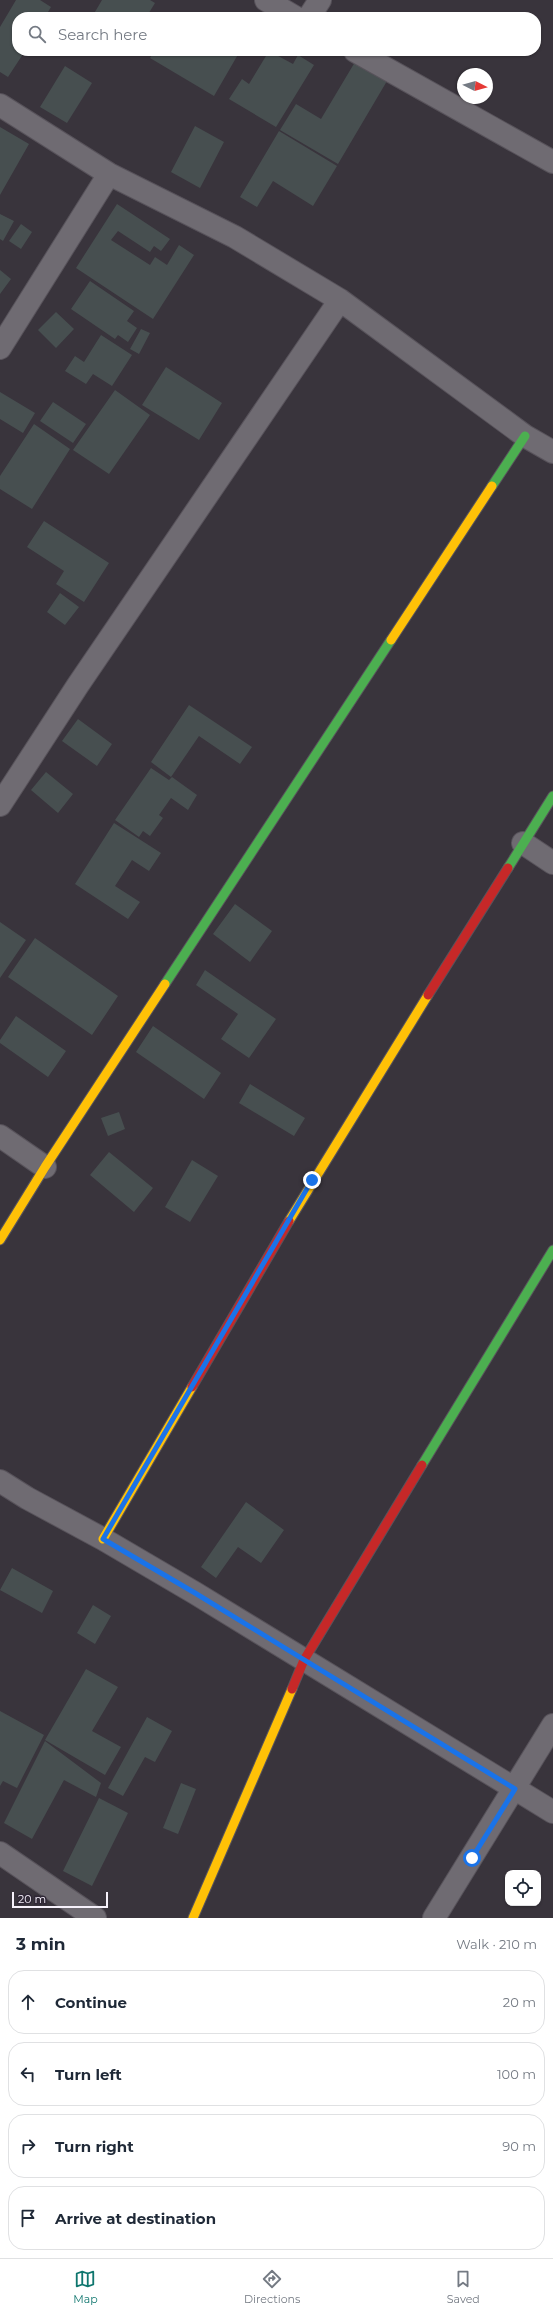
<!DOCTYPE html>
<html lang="en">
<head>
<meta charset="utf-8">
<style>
  body { margin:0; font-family:Montserrat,sans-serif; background:#f6f6f7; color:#1f2937 }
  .controls { position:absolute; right:12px; bottom:12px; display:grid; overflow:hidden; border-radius:8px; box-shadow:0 1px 3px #0004 }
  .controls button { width:36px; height:36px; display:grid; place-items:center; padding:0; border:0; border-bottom:1px solid #e0e1e3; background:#fff; color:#1f2937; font:20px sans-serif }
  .compass { position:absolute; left:457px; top:68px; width:36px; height:36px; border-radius:50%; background:#fff; box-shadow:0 1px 3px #0004; rotate:96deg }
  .scale { position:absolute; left:12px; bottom:10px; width:96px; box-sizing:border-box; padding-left:4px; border:2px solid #f6f1fb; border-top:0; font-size:11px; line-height:14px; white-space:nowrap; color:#f6f1fb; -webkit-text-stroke:3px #2f2736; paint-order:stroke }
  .stop { position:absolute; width:12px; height:12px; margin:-9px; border:3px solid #1a73e8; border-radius:50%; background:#fff }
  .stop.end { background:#1a73e8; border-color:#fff; box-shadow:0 1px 4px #0008 }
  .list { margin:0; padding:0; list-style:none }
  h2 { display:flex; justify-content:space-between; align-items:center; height:52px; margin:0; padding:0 16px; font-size:17px }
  h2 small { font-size:13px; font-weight:400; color:#747a83 }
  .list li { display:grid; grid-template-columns:26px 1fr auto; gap:12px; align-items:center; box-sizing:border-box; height:64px; margin:0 8px 8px; padding:0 8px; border:1px solid #e0e1e3; border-radius:16px }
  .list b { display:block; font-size:15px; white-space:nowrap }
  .list em { font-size:13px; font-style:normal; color:#747a83 }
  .icon { flex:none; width:22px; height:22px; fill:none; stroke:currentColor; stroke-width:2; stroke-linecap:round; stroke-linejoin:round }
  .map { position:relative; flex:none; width:553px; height:1918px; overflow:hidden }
  .search { position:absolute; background:#fff; box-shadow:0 1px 3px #0004; left:12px; right:12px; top:12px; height:44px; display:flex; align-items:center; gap:10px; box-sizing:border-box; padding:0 14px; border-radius:16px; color:#747a83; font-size:15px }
  .sheet { height:340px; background:#fff }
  nav { display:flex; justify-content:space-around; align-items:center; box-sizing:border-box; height:56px; border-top:1px solid #e0e1e3; background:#fff; font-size:11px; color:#747a83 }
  nav a { display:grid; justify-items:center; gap:2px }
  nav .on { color:#0f766e }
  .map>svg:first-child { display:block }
</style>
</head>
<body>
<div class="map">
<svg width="553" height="1918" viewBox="0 0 553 1918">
  <rect width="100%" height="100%" fill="#39343c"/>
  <path fill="#474f50" d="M16,0H40L51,7L45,17H17V51H25L8,77L0,72V27Z
    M102,0H150L155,3L147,16L149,17H92Z
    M154,51H240L214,96L150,58Z
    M269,51L293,64L298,55L314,65L276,127L229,99L242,79L249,84Z
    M355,62L387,81L338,164L280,130L296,104L321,119Z
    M65,66L92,83L67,123L40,107Z
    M195,126L224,142L200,188L171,172Z
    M0,127L29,144L0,195Z
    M279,131L337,166L313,206L273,181L257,207L240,197Z
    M117,204L170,239L161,251L154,246L150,252L118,231L111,240L150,265L155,257L167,265L179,245L194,255L153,319L76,268Z
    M0,214L14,221L3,241L0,239Z
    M21,224L32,232L21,249L9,241Z
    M0,270L11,279L0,294Z
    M90,281L134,311L127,321L137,328L128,342L118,335L115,339L71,309Z
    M56,312L74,329L56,348L38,330Z
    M141,329L150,333L139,354L130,349Z
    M101,335L132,355L112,386L93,374L86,384L65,371L75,356L84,362Z
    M166,367L222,403L199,440L142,405Z
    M115,390L150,415L109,474L73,450Z
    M0,392L35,413L23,433L0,419Z
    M53,402L86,424L73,443L40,421Z
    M34,424L70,449L32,509L0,489V476Z
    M44,521L109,563L84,602L56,584L64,571L27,547Z
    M60,593L79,607L65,625L47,612Z
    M189,705L252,747L240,764L199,736L171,777L151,762Z
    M78,719L112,744L97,766L62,741Z
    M151,768L169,780L172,777L197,795L188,810L171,798L159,815L163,818L150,836L143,831L139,837L115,820Z
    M46,772L73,794L58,813L31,790Z
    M114,823L161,853L149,871L132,860L115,886L140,902L128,919L75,884Z
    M235,904L272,931L250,962L213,934Z
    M0,922L26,940L0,978Z
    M35,938L118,996L92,1035L8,977Z
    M205,970L276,1019L249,1058L221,1039L238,1014L196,985Z
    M16,1016L66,1051L48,1077L0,1043V1040Z
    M153,1026L221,1073L204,1099L136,1052Z
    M250,1084L305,1118L294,1136L239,1103Z
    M119,1112L125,1129L108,1136L101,1118Z
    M109,1152L153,1188L134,1212L90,1175Z
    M192,1160L218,1176L190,1222L165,1207Z
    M246,1502L284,1530L261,1563L238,1547L216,1578L201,1567Z
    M12,1568L53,1591L42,1613L0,1590Z
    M93,1605L111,1616L95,1644L77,1633Z
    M86,1669L118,1687L92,1731L121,1747L105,1775L45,1740Z
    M0,1711L44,1735L17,1788L3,1781L0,1786Z
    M147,1717L172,1731L155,1762L145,1757L123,1796L108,1788Z
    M45,1741L101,1783L96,1797L64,1780L32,1839L4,1823Z
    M181,1783L196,1789L178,1834L163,1828Z
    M99,1798L128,1813L92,1886L63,1871Z"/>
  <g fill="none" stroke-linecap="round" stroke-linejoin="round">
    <g stroke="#58535b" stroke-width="24">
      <path id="street" d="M266,0L295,17
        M309,17L320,0
        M355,51L553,162
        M0,105L109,174L235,237L340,300L525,436L553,452
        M0,348L109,174
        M0,805L78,685L340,300
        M523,843L553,863
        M0,1136L45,1167
        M0,1481L27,1498L103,1539L195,1593L553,1812
        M0,1853L95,1918
        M434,1918L553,1725"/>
    </g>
    <g stroke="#58535b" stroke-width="11">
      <path id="fast" d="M492,486L525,436
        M508,868L553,796
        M165,984L391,640
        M422,1465L553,1250"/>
    </g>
    <g stroke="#58535b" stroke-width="11">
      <path id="slow" d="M391,640L492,486
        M289,1221L428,995
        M0,1240L45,1167L165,984
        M103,1539L192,1387
        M193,1918L292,1689"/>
    </g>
    <g stroke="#58535b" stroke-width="11">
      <path id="jam" d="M428,995L508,868
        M192,1387L289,1221
        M292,1689L304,1660L422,1465"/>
    </g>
    <use href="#street" stroke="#6f6b72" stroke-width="22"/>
    <use href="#fast" stroke="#4caf50" stroke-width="9"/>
    <use href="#slow" stroke="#ffc107" stroke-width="9"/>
    <use href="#jam" stroke="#c62828" stroke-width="9"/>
  </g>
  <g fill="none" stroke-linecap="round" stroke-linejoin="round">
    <path stroke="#1a73e8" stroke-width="5" d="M312,1180L103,1539L195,1593L515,1789L472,1858"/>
  </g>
</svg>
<div class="controls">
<button><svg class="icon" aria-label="locate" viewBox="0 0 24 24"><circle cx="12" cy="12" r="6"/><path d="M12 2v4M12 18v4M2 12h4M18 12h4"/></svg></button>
</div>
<svg class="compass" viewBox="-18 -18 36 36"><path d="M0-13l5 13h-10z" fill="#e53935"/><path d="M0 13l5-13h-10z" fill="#747a83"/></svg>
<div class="scale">20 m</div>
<div class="stop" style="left:472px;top:1858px"></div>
<div class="stop end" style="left:312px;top:1180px"></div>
<div class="search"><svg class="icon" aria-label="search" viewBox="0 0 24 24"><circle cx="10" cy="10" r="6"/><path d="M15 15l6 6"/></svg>Search here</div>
</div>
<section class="sheet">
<h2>3 min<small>Walk · 210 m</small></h2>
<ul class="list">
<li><svg class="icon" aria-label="ahead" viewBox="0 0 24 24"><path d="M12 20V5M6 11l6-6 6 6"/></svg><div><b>Continue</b></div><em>20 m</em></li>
<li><svg class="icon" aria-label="left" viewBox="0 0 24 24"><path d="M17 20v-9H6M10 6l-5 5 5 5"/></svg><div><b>Turn left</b></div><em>100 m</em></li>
<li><svg class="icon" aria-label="right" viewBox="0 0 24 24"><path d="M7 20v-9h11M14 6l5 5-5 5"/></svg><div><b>Turn right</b></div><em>90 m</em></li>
<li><svg class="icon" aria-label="arrive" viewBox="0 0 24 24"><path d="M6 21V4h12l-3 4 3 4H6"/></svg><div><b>Arrive at destination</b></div></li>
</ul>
</section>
<nav>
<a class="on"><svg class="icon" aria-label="map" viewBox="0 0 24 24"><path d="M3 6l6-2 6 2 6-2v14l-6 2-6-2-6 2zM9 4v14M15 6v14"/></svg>Map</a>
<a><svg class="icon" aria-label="directions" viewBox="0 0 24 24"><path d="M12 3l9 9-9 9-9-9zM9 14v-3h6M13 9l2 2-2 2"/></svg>Directions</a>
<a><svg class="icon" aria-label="saved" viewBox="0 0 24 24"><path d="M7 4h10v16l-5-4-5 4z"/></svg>Saved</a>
</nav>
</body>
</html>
